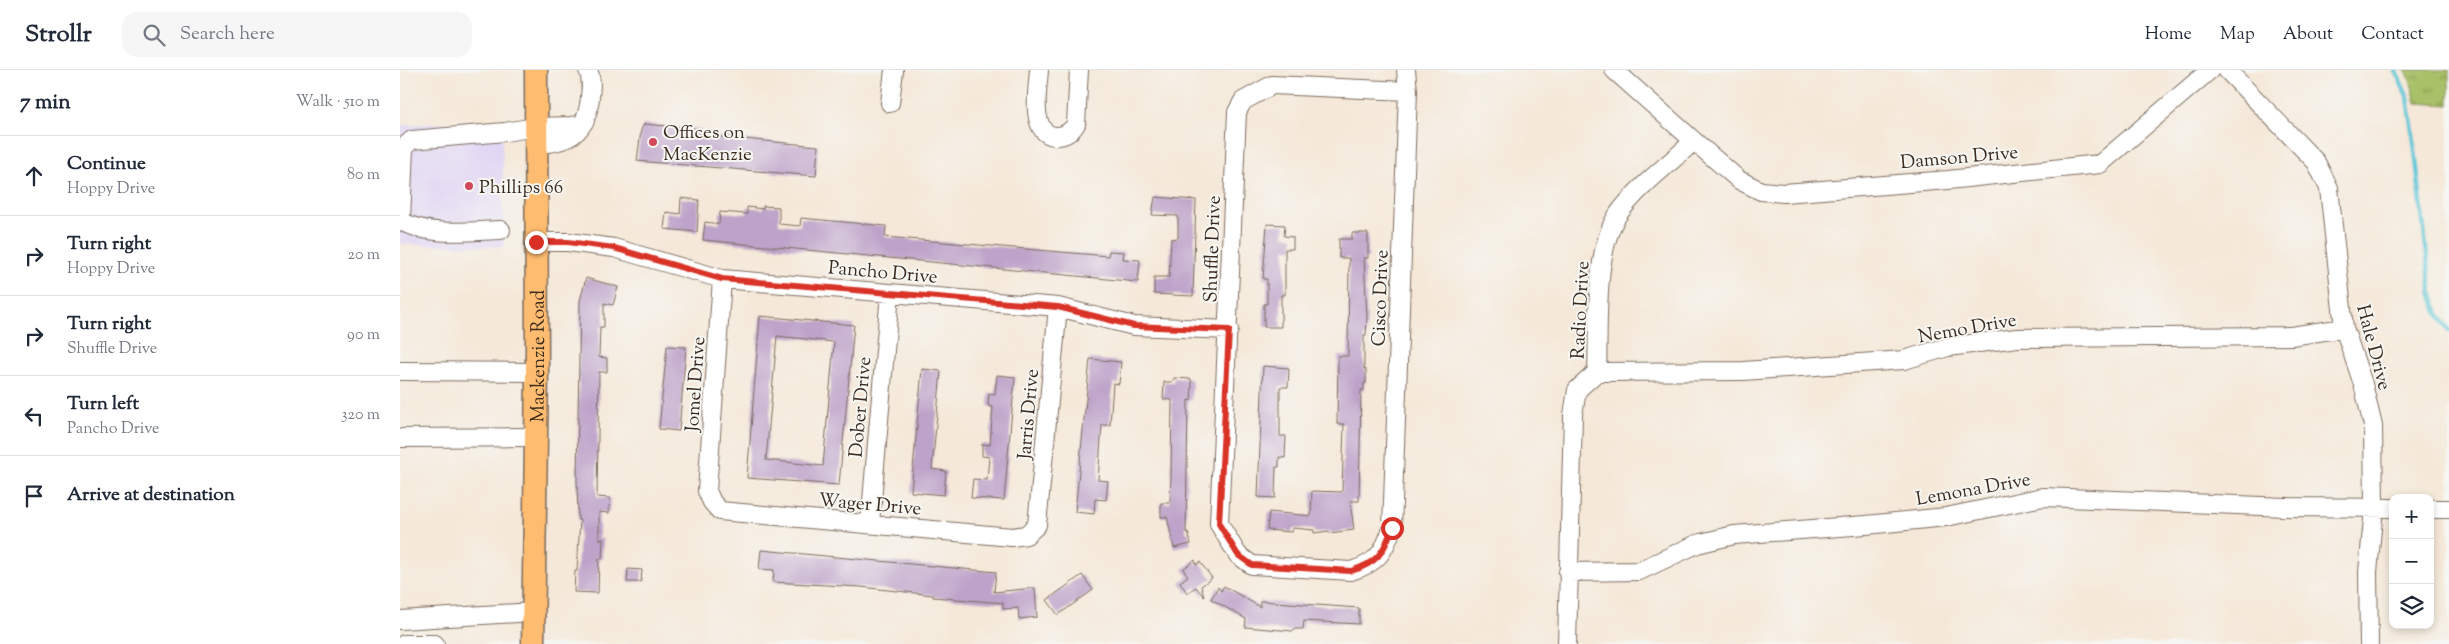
<!DOCTYPE html>
<html lang="en">
<head>
<meta charset="utf-8">
<style>
  body { margin:0; font-family:"Sorts Mill Goudy",serif; background:#f6f6f7; color:#1f2937 }
  .controls { position:absolute; right:15px; bottom:15px; display:grid; overflow:hidden; border-radius:10px; box-shadow:0 2px 8px #0003 }
  .controls button { width:45px; height:45px; display:grid; place-items:center; padding:0; border:0; border-bottom:1px solid #e0e1e3; background:#fff; color:#1f2937; font:25px sans-serif }
  .stop { position:absolute; width:15px; height:15px; margin:-11px; border:4px solid #d93025; border-radius:50%; background:#fff }
  .stop.end { background:#d93025; border-color:#fff; box-shadow:0 1px 5px #0008 }
  .list { margin:0; padding:0; list-style:none }
  h2 { display:flex; justify-content:space-between; align-items:center; height:65px; margin:0; padding:0 20px; font-size:21px }
  h2 small { font-size:16px; font-weight:400; color:#747a83 }
  .list li { display:grid; grid-template-columns:32px 1fr auto; gap:15px; align-items:center; box-sizing:border-box; height:80px; padding:0 20px; border-top:1px solid #e0e1e3 }
  .list b { display:block; font-size:19px; white-space:nowrap }
  .list p { margin:0; font-size:16px; white-space:nowrap; color:#747a83 }
  .list em { font-size:16px; font-style:normal; color:#747a83 }
  .icon { flex:none; width:28px; height:28px; fill:none; stroke:currentColor; stroke-width:2; stroke-linecap:round; stroke-linejoin:round }
  .map { position:relative; flex:none; width:2049px; height:574px; overflow:hidden }
  header { display:flex; align-items:center; gap:30px; box-sizing:border-box; height:70px; padding:0 25px; background:#fff; border-bottom:1px solid #e0e1e3 }
  header strong { font-size:24px }
  nav { display:flex; gap:28px; margin-inline-start:auto; font-size:18px }
  .search { width:350px; height:45px; background:#f6f6f7; display:flex; align-items:center; gap:12px; box-sizing:border-box; padding:0 18px; border-radius:15px; color:#747a83; font-size:19px }
  main { display:flex }
  aside { flex:1; background:#fff }
  .map>svg:first-child { display:block }
</style>
</head>
<body>
<header>
<strong>Strollr</strong>
<div class="search"><svg class="icon" aria-label="search" viewBox="0 0 24 24"><circle cx="10" cy="10" r="6"/><path d="M15 15l6 6"/></svg>Search here</div>
<nav><a>Home</a><a>Map</a><a>About</a><a>Contact</a></nav>
</header>
<main>
<aside>
<h2>7 min<small>Walk · 510 m</small></h2>
<ul class="list">
<li><svg class="icon" aria-label="ahead" viewBox="0 0 24 24"><path d="M12 20V5M6 11l6-6 6 6"/></svg><div><b>Continue</b><p>Hoppy Drive</p></div><em>80 m</em></li>
<li><svg class="icon" aria-label="right" viewBox="0 0 24 24"><path d="M7 20v-9h11M14 6l5 5-5 5"/></svg><div><b>Turn right</b><p>Hoppy Drive</p></div><em>20 m</em></li>
<li><svg class="icon" aria-label="right" viewBox="0 0 24 24"><path d="M7 20v-9h11M14 6l5 5-5 5"/></svg><div><b>Turn right</b><p>Shuffle Drive</p></div><em>90 m</em></li>
<li><svg class="icon" aria-label="left" viewBox="0 0 24 24"><path d="M17 20v-9H6M10 6l-5 5 5 5"/></svg><div><b>Turn left</b><p>Pancho Drive</p></div><em>320 m</em></li>
<li><svg class="icon" aria-label="arrive" viewBox="0 0 24 24"><path d="M6 21V4h12l-3 4 3 4H6"/></svg><div><b>Arrive at destination</b></div></li>
</ul>
</aside>
<div class="map">
<svg width="2049" height="574" viewBox="0 0 2049 574">
  <defs>
    <pattern id="grass-tufts" width="24" height="20" patternUnits="userSpaceOnUse" patternTransform="scale(1.25)"><rect width="24" height="20" fill="#a8c167"/><path d="M3 7l-1-3M5 7V3M7 7l1-3M15 17l-1-3M17 17v-4M19 17l1-3" fill="none" stroke="#8a9d54"/></pattern>
  </defs>
  <rect width="100%" height="100%" fill="#f6f6f2"/>
  <filter id="ink" filterUnits="userSpaceOnUse"><feTurbulence type="fractalNoise" baseFrequency=".02" numOctaves="2"/><feDisplacementMap in="SourceGraphic" scale="10" xChannelSelector="R" yChannelSelector="G"/><feConvolveMatrix kernelMatrix="1 2 1 2 8 2 1 2 1" color-interpolation-filters="sRGB"/></filter>
  <filter id="wash" filterUnits="userSpaceOnUse"><feTurbulence type="fractalNoise" baseFrequency=".0096" numOctaves="4" result="noise"/><feDisplacementMap in="SourceGraphic" scale="20" xChannelSelector="R" yChannelSelector="G"/><feGaussianBlur stdDeviation="1.12" result="paint"/><feColorMatrix in="noise" values="0 0 0 0 0 0 0 0 0 0 0 0 0 0 0 0 0 1.4 0 .05"/><feComposite in="paint" operator="in"/></filter>
  <g filter="url(#wash)">
    <rect width="100%" height="100%" fill="#f5e8d8"/>
    <path fill="#e0d4f4" d="M102,51L104,177L0,174V55Z"/>
    <path fill="url(#grass-tufts)" stroke="#727642" d="M2005,0H2049V35L2016,33L2010,9Z"/>
    <g fill="none" stroke-linecap="round" stroke-linejoin="round">
      <path stroke="#5cc6d7" stroke-width="4.5" d="M1995,0L2008,28L2012,55L2031,221L2038,244L2049,260"/>
    </g>
    <g id="blocks">
      <path fill="#bda2c9" fill-rule="evenodd" d="M244,54L301,59V65L418,76L416,106L237,91L241,60Z
        M755,127L796,130L793,226L754,224V207H769L771,169L778,168V146L752,145Z
        M281,128L299,130L297,162L264,159L266,142L280,144Z
        M363,136L379,137V154L400,156L401,148L486,156L485,167L708,186L709,181L724,182L723,189L740,190L738,212L303,170L305,152L319,154L320,142L347,144V137L363,139Z
        M867,154L885,155L884,166L893,167V179H885V225H881V257H864V234H867V209H863Z
        M952,163H968V188H964L967,248L966,265H964V299H966V313H964V320H961L959,431H950L954,460L929,463V461L914,463V460L893,458L892,462L867,460L869,442L911,446L912,421L942,422L944,354H937L938,286H948L949,188H939V169H952Z
        M186,208L218,217L213,235L204,233V257H200L199,287L207,288V302H199L197,427L210,428L209,443L199,442V469H203L202,489H199L198,523L174,522L175,501H177L180,450H178L177,408L180,231Z
        M360,246L454,255L439,415L347,408ZM377,266L434,272L423,396L366,390Z
        M267,276L286,277L279,361L259,359Z
        M690,289L721,292L719,314L713,313L710,355H702L698,410L708,411L706,430L695,429L694,444L675,442Z
        M863,296L889,298L888,317H880V366H886L885,388L879,387V397H876L875,428L858,427Z
        M522,299L541,301L532,399L546,401L544,425L511,422Z
        M597,305L615,307L604,430L571,428L573,409L587,410L589,387L582,386V374L590,375L593,337L588,336L589,323L595,324Z
        M774,308L791,309L792,316L791,331L788,330L786,462H788L791,474L774,478L767,447H761V433H770L771,409L772,330L763,329L764,312H773Z
        M361,480L596,502L594,522L635,518L637,547L619,549L618,538L603,539V533L533,527V525L461,517L373,512L374,500L359,499Z
        M795,490L796,495L800,492L812,508L801,516L804,527L796,517L787,523L780,512L788,506L783,499Z
        M228,499L242,500L241,512H227Z
        M682,505L693,520L658,545L647,530Z
        M824,516L860,537V531L959,538V554L904,551L903,559H894L893,561L845,557L846,549L811,529L818,517L821,521Z"/>
    </g>
  </g>
  <g filter="url(#ink)">
    <use href="#blocks" fill-opacity="0" stroke="#7c6c5f" stroke-width="1"/>
    <g fill="none" stroke-linecap="round" stroke-linejoin="round">
      <g stroke="#7c6c5f" stroke-width="20">
        <path id="minor" d="M639,0C638,18 629,62 654,66C664,67 671,62 676,54L679,0
          M1006,0L1008,21L992,458C984,483 977,493 951,501L852,495L838,485L819,454L837,42L843,31L872,15L1008,21
          M1827,0L1916,92L1929,118L1944,258L1963,314L1973,356L1974,438L1968,502L1969,574
          M490,33L494,0
          M1294,71L1339,110L1361,121L1384,123L1548,110L1700,94L1810,0
          M135,74C169,73 187,63 190,27C191,18 192,9 188,0
          M101,160C70,161 29,167 1,151L4,77L12,70L105,62L135,57L171,56L180,55L185,51
          M136,172H168L214,178L322,209L658,237L734,256L829,260
          M322,209L307,421L312,432L320,441L612,467L626,465L637,455L658,237
          M0,301L137,302
          M1197,302L1343,301L1504,290L1548,277L1617,268L1891,266L1944,258
          M0,368L136,367
          M2030,439H2049
          M470,454L490,223
          M1168,502L1239,501L1297,474L1334,465L1466,455L1546,447L1643,427L1885,437L1993,438
          M0,550L134,542
          M4,574H35
          M1167,574L1173,345L1177,320L1197,302C1199,257 1193,180 1219,143C1239,116 1269,94 1294,71L1214,0"/>
      </g>
      <g stroke="#7c6c5f" stroke-width="25">
        <g id="major">
          <path id="s1" d="M133,574L137,302L136,0"/>
        </g>
      </g>
      <use href="#minor" stroke="#fff" stroke-width="18"/>
      <use href="#major" stroke="#febc70" stroke-width="22"/>
    </g>
  </g>
  <g fill="none" stroke-linecap="round" stroke-linejoin="round" filter="url(#ink)">
    <path stroke="#d93025" stroke-width="6" d="M136,172H168L214,178L322,209L658,237L734,256L829,260L819,454L838,485L852,495L951,501C977,493 984,483 992,458"/>
  </g>
  <g fill="#d1495b" stroke="#f6f6f2" stroke-width="2">
    <circle cx="253" cy="72" r="5"/>
    <circle cx="69" cy="116" r="5"/>
  </g>
  <g text-anchor="middle" stroke-width="4" stroke-linejoin="round" paint-order="stroke">
    <g font-size="19" fill="#3b2a1e" stroke="#f6f6f2" text-anchor="start">
      <text x="263" y="68">Offices on<tspan x="263" dy="22">MacKenzie</tspan></text>
      <text x="79" y="123">Phillips 66</text>
    </g>
    <g font-size="19" fill="#3b2a1e" stroke="#f6f6f2">
      <text transform="translate(1559 86) rotate(-5)" y="7">Damson Drive</text>
      <text transform="translate(811 179) rotate(-88)" y="7">Shuffle Drive</text>
      <text transform="translate(483 201) rotate(5)" y="7">Pancho Drive</text>
      <text transform="translate(979 228) rotate(-88)" y="7">Cisco Drive</text>
      <text transform="translate(1179 240) rotate(-87)" y="7">Radio Drive</text>
      <text transform="translate(1567 257) rotate(-10)" y="7">Nemo Drive</text>
      <text transform="translate(1975 277) rotate(75)" y="7">Hale Drive</text>
      <text dy="7" stroke="none"><textPath href="#s1" startOffset="288">Mackenzie Road</textPath></text>
      <text transform="translate(294 314) rotate(-86)" y="7">Jomel Drive</text>
      <text transform="translate(459 337) rotate(-85)" y="7">Dober Drive</text>
      <text transform="translate(627 344) rotate(-85)" y="7">Jarris Drive</text>
      <text transform="translate(1573 418) rotate(-10)" y="7">Lemona Drive</text>
      <text transform="translate(470 433) rotate(5)" y="7">Wager Drive</text>
    </g>
  </g>
</svg>
<div class="controls">
<button>+</button>
<button>−</button>
<button><svg class="icon" aria-label="layers" viewBox="0 0 24 24"><path d="M12 4l9 5-9 5-9-5zM3 14l9 5 9-5"/></svg></button>
</div>
<div class="stop" style="left:992px;top:458px"></div>
<div class="stop end" style="left:136px;top:172px"></div>
</div>
</main>
</body>
</html>
